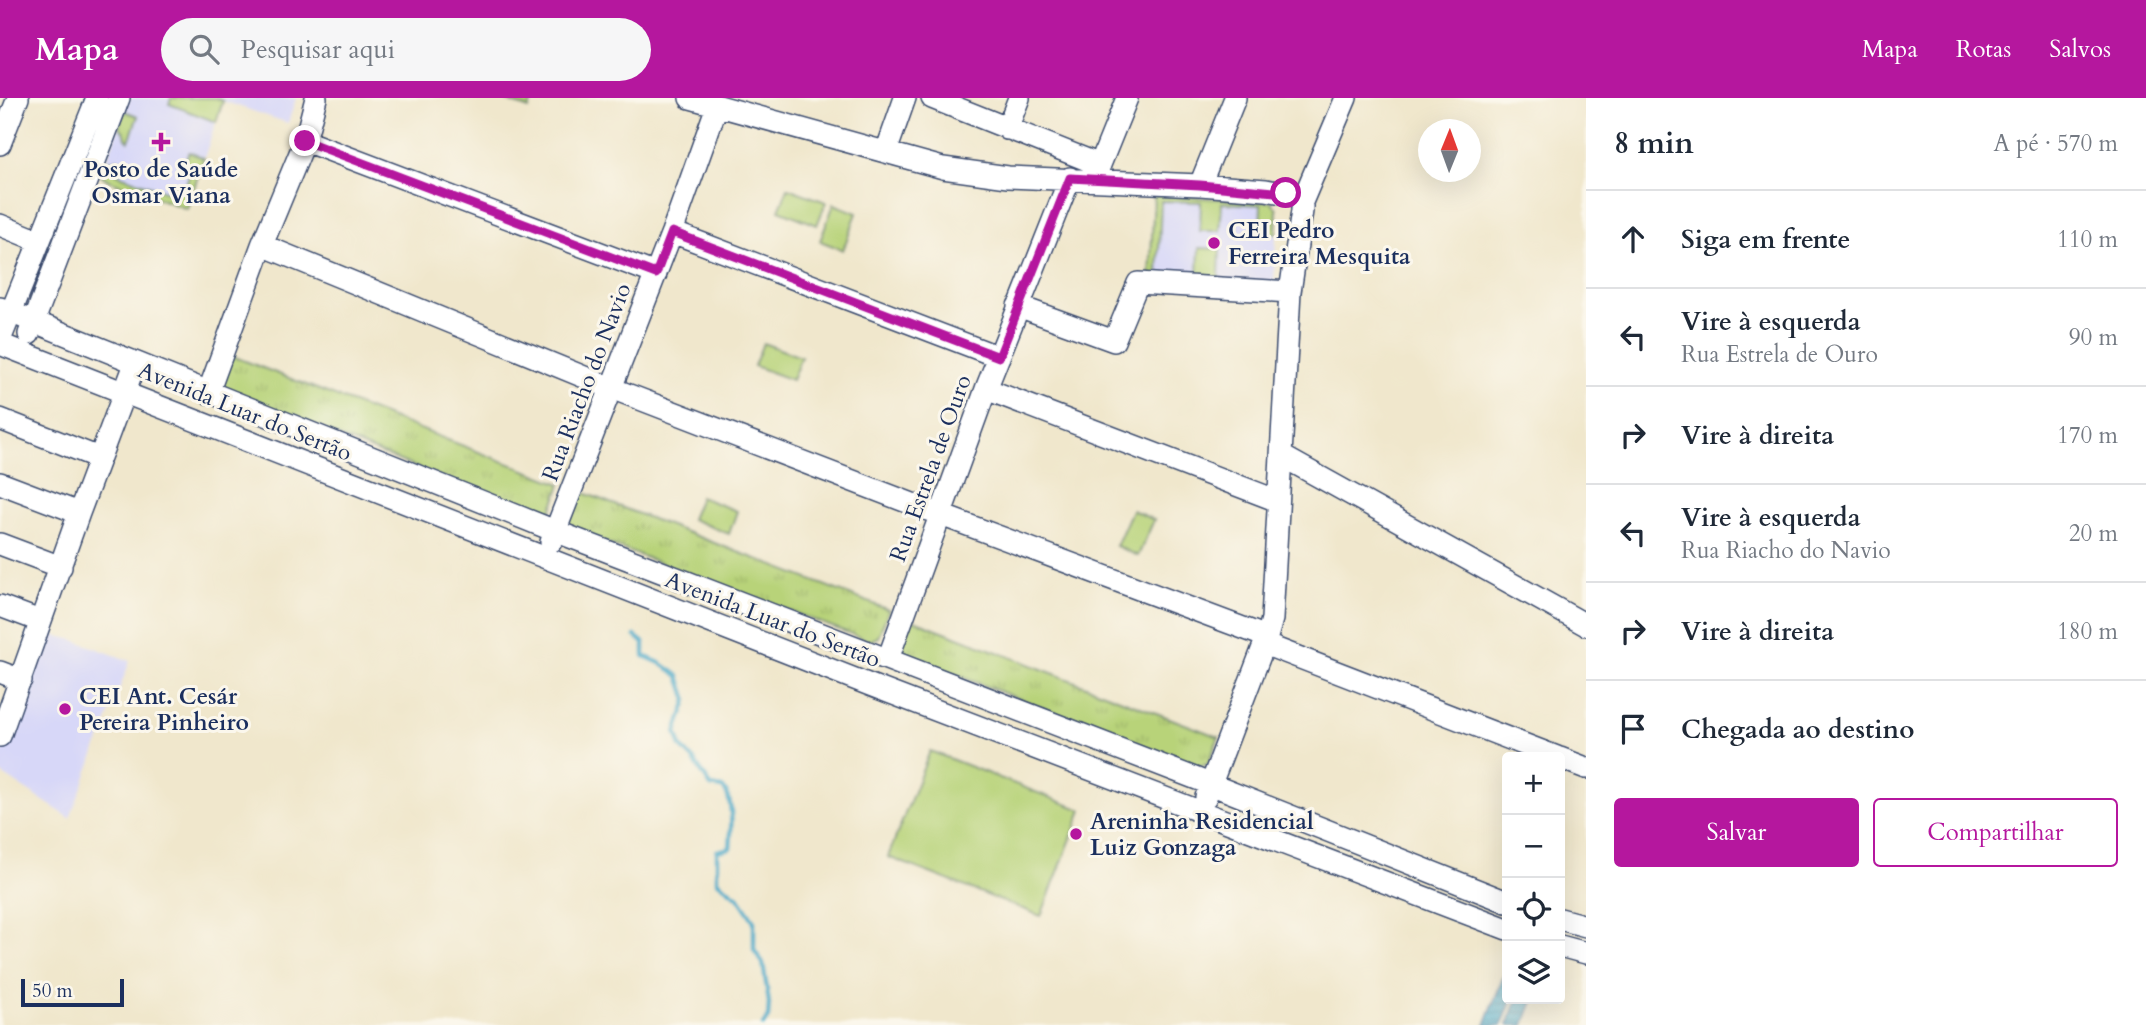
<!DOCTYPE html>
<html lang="pt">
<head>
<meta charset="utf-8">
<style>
  body { margin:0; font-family:Cardo,serif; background:#f6f6f7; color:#1f2937 }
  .controls { position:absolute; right:21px; bottom:21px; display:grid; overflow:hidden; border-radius:7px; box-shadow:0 7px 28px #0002 }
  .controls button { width:63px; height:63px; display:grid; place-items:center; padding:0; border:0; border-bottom:2px solid #e0e1e3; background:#fff; color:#1f2937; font:35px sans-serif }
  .compass { position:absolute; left:1418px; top:21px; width:63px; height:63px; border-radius:50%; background:#fff; box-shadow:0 7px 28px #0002; rotate:1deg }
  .scale { position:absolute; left:21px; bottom:18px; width:103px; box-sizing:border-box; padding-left:7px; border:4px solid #1b2f5e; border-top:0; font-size:19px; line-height:24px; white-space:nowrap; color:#1b2f5e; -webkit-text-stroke:5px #fbf7ec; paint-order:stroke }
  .stop { position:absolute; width:21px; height:21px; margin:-16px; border:5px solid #b5179e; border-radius:50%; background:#fff }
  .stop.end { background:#b5179e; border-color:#fff; box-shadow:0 2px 7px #0008 }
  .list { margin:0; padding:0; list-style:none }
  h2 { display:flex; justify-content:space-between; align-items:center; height:91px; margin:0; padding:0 28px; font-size:30px }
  h2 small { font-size:23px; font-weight:400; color:#747a83 }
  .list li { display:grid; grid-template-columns:46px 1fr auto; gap:21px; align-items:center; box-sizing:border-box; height:98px; padding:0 28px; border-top:2px solid #e0e1e3 }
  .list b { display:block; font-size:26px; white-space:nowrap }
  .list p { margin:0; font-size:23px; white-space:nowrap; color:#747a83 }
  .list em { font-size:23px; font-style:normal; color:#747a83 }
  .actions { display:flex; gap:14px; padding:21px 28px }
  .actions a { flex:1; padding:16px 0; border:2px solid #b5179e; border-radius:7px; text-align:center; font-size:24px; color:#b5179e }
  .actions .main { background:#b5179e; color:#fff }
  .icon { flex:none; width:38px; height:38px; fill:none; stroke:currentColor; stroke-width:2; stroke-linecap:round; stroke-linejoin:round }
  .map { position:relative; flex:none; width:1586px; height:927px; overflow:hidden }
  header { display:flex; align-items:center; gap:42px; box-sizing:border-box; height:98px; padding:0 35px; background:#b5179e; color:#fff }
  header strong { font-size:33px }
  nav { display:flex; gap:38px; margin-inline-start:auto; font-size:24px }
  .search { width:490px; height:63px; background:#f6f6f7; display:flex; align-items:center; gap:18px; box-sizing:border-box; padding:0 24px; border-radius:38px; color:#747a83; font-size:26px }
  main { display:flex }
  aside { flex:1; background:#fff }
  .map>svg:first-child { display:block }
</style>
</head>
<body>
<header>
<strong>Mapa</strong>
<div class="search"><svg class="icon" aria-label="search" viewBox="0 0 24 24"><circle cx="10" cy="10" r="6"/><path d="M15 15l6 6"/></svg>Pesquisar aqui</div>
<nav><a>Mapa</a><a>Rotas</a><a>Salvos</a></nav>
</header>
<main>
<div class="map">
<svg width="1586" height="927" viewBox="0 0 1586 927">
  <defs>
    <pattern id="park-tufts" width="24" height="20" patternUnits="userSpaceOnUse" patternTransform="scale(1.75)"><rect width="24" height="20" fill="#b8d379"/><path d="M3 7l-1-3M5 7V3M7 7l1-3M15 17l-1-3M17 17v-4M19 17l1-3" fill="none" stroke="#9eb56b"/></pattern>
    <pattern id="water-rules" width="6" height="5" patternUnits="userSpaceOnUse" patternTransform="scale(1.75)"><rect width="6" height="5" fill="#46a7c6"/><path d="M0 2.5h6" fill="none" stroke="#3a88a4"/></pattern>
  </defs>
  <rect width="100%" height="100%" fill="#fbf7ec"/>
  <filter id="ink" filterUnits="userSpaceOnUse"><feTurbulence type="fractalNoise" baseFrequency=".0143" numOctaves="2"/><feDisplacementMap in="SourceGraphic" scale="14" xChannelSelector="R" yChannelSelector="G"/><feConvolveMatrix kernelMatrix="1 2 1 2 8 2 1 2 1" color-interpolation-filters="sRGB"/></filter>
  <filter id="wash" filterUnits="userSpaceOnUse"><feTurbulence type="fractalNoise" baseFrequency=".00686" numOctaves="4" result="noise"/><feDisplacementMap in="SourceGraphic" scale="28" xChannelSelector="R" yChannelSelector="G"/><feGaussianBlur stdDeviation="1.57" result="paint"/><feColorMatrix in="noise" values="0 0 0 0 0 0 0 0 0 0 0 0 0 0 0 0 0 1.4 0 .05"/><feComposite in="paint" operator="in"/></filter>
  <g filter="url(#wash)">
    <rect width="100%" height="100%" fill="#f0e7cc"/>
    <path fill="#d7d7f8" d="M130,0H296L288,25L223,3L187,111L108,82L101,77Z
      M1154,97L1272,104L1277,112L1274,186L1150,179Z
      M45,535L74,542L130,563L70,720L0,675V660Z"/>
    <path fill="#b8d379" stroke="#6a816c" stroke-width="2" d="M171,0H216L223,3L216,24L169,6Z
      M499,0H533L529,11Z
      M125,13L138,18L129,43L126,41L125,36L119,28Z
      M189,54L204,60L187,111L108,82L101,77L106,64L117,61L122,63L117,76L170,95L174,85L185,88L192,69L184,65Z
      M788,90L826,104L817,127L779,112Z
      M1154,97L1272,104L1277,112L1276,136L1260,135L1261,107L1222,105L1220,133H1200L1201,104L1161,103L1158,177L1198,179L1199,150L1220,151L1219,180L1150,179Z
      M834,106L857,115L843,152L820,143Z
      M763,245L801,259L792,282L754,268Z
      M700,399L737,413L729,436L691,421Z
      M1132,412L1154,422L1138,458L1116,448Z
      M930,653L1082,712L1041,818L888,759Z"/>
    <path fill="url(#park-tufts)" stroke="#6a816c" stroke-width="2" d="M227,256L561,386L551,413L542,419L215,290Z
      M579,393L889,512L878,539L870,543L569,431L568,423Z
      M906,519L1219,639L1208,666L1198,669L899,555Z"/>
    <path fill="url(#water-rules)" stroke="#306b92" stroke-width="2" d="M1506,872L1507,901H1512L1502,927H1485Z
      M1518,901H1534L1524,927H1508Z"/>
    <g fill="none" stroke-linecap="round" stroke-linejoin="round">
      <path stroke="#46a7c6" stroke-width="4.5" d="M635,538L644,545V558L660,565L679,578L687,602L676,634L681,649L693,661L711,688C714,689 719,689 722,690C735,698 731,737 730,750L717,753V783L738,799L754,823V852L763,865L769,905L768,920L763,927"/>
    </g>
  </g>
  <g filter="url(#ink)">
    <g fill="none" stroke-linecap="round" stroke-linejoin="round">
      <g stroke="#3b4b6e" stroke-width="24">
        <path id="minor" d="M690,0L943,70L1008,79L1200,87L1266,92L1293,97L1302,104V113L1290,194L1272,521L1267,539L1206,699
          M932,0L1100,67
          M1007,31L1019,0
          M305,43L656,176
          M0,46L18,0
          M886,54L905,0
          M1095,79L1127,0
          M1200,87L1235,0
          M1302,104L1346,0
          M0,127L39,143
          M672,134L999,259
          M262,147L611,290L941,417L1267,539
          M1018,208L1114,243L1138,185L1290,194
          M0,210L555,433L1210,686L1507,804
          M29,236L119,0
          M0,242L97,0
          M0,246L870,587L1507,831
          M986,291L1278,403
          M208,295L262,147L305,43L316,0
          M0,321L99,360
          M1282,358L1586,527
          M0,385L79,415
          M551,444L672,134L717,8
          M0,446L61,469
          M0,508L40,523
          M1264,546L1557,659
          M888,561L986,291L1070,80
          M0,574L21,582
          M0,638L79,415L135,266
          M1560,660L1586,670
          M1560,821L1586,828
          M1560,848L1586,855"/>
      </g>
      <use href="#minor" stroke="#fff" stroke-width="21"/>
    </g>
  </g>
  <g fill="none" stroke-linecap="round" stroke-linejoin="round" filter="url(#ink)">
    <path stroke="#b5179e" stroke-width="9" d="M305,43L656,176L672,134L999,259L1070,80L1200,87L1286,95"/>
  </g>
  <g fill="#b5179e" stroke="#fbf7ec" stroke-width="2.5">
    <path d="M157.5 33.5h7v7h7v7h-7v7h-7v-7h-7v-7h7z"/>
    <circle cx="1214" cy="145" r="7"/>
    <circle cx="65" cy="611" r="7"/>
    <circle cx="1076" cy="736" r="7"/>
  </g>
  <g text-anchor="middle" stroke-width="6" stroke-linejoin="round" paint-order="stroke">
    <g font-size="23" font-weight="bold" fill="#1b2f5e" stroke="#fbf7ec" text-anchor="start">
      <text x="161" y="79" text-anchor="middle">Posto de Saúde<tspan x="161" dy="26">Osmar Viana</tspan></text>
      <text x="1228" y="140">CEI Pedro<tspan x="1228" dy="26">Ferreira Mesquita</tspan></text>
      <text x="79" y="606">CEI Ant. Cesár<tspan x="79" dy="26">Pereira Pinheiro</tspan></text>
      <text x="1090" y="731">Areninha Residencial<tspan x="1090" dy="26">Luiz Gonzaga</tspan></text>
    </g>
    <g font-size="23" fill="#1b2f5e" stroke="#fbf7ec">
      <text transform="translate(586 284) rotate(-69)" y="8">Rua Riacho do Navio</text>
      <text transform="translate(245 313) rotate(22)" y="8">Avenida Luar do Sertão</text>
      <text transform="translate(930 370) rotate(-70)" y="8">Rua Estrela de Ouro</text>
      <text transform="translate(773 521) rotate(21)" y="8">Avenida Luar do Sertão</text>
    </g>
  </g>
</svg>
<div class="controls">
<button>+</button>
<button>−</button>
<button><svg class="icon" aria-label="locate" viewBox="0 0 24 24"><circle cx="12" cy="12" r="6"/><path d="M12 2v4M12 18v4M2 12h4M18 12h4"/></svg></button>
<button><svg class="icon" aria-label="layers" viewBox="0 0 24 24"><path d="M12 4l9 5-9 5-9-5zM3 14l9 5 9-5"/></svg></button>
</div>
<svg class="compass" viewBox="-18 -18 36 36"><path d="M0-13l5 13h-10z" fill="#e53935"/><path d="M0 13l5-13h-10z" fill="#747a83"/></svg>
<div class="scale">50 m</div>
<div class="stop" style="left:1286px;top:95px"></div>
<div class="stop end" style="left:305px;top:43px"></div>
</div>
<aside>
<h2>8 min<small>A pé · 570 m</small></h2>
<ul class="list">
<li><svg class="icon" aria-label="ahead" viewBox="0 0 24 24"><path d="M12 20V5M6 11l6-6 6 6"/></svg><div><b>Siga em frente</b></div><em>110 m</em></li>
<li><svg class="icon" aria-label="left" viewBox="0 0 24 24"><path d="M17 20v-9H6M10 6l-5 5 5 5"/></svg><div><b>Vire à esquerda</b><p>Rua Estrela de Ouro</p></div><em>90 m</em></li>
<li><svg class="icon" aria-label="right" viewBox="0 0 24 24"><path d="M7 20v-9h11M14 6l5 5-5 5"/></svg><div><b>Vire à direita</b></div><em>170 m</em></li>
<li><svg class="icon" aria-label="left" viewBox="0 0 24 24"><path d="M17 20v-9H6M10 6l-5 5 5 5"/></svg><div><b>Vire à esquerda</b><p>Rua Riacho do Navio</p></div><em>20 m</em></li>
<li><svg class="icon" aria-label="right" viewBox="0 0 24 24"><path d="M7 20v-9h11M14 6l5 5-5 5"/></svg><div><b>Vire à direita</b></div><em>180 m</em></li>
<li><svg class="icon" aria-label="arrive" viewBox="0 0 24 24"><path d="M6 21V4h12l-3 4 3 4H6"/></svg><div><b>Chegada ao destino</b></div></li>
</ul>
<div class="actions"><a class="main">Salvar</a><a>Compartilhar</a></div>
</aside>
</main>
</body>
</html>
